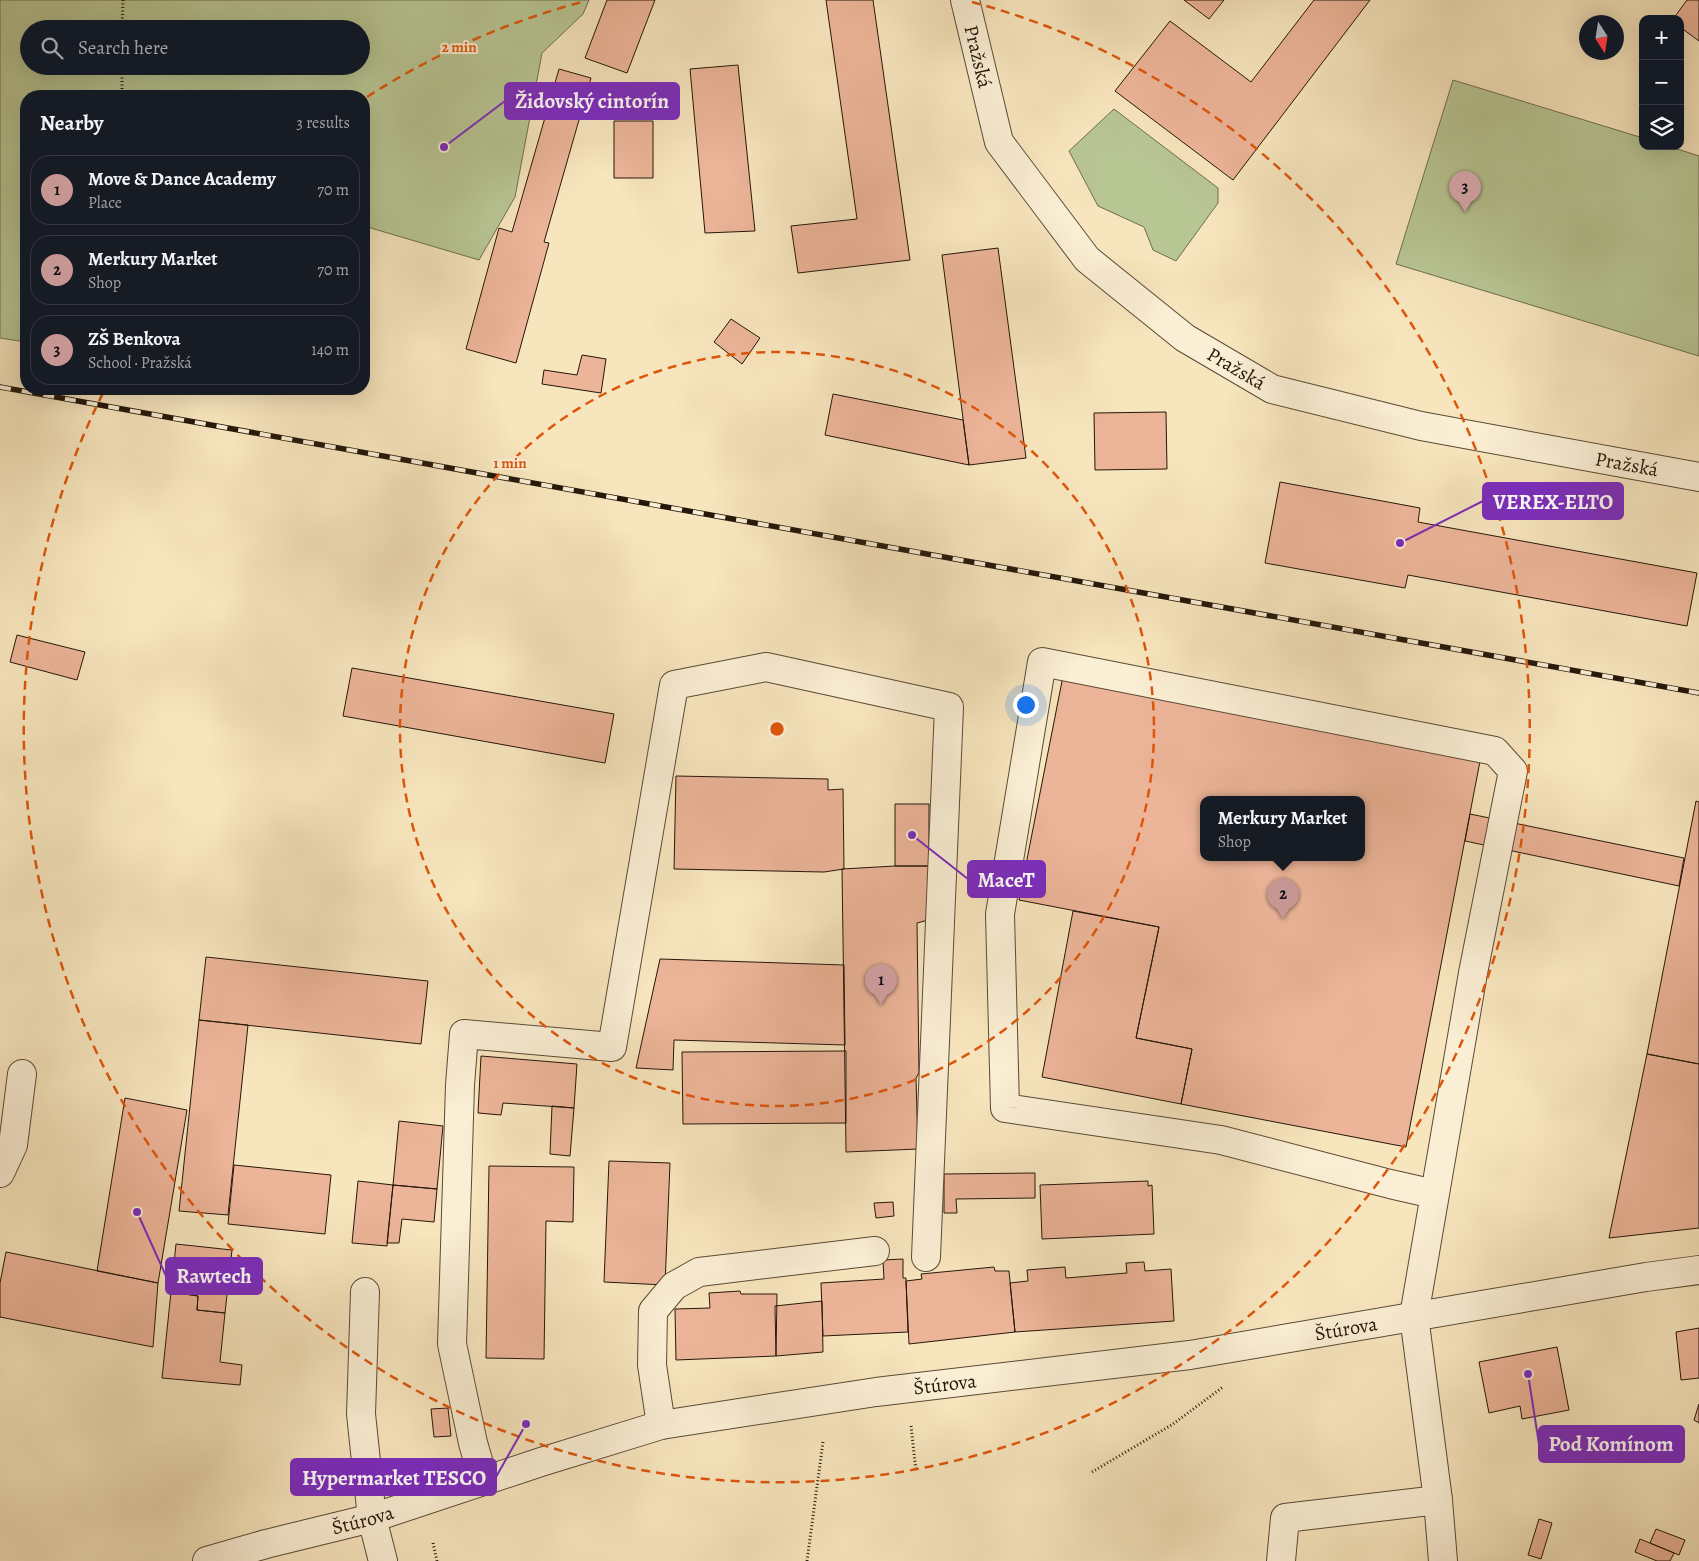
<!DOCTYPE html>
<html lang="en">
<head>
<meta charset="utf-8">
<style>
  body { margin:0; font-family:Alegreya,serif; background:#242831; color:#f1f3f6 }
  .controls { position:absolute; right:15px; top:15px; display:grid; overflow:hidden; border-radius:10px; box-shadow:0 5px 20px #0002 }
  .controls button { width:45px; height:45px; display:grid; place-items:center; padding:0; border:0; border-bottom:1px solid #363941; background:#171b24; color:#f1f3f6; font:25px sans-serif }
  .compass { position:absolute; left:1579px; top:15px; width:45px; height:45px; border-radius:50%; background:#171b24; box-shadow:0 5px 20px #0002; rotate:168deg }
  .you { position:absolute; left:1025px; top:704px; width:18px; height:18px; margin:-12px; border:4px solid #fff; border-radius:50%; background:#1a73e8; box-shadow:0 0 0 8px #1a73e833 }
  .badge { display:grid; place-items:center; width:32px; height:32px; border-radius:50%; background:#c59692; color:#111; font-size:16px; font-weight:700 }
  .pin { position:absolute; translate:-50% -41px; filter:drop-shadow(0 1px 2px #0008) }
  .pin::after { content:''; position:absolute; top:26px; width:18px; height:15px; background:inherit; clip-path:polygon(0 0,100% 0,50% 100%) }
  .popup { position:absolute; left:1200px; top:796px; width:165px; height:65px; box-sizing:border-box; display:grid; place-content:center; border-radius:10px; background:#171b24; filter:drop-shadow(0 1px 4px #0005); font-size:16px; white-space:nowrap; color:#9ea1a6 }
  .popup b { font-size:19px; color:#f1f3f6 }
  .popup::after { content:''; position:absolute; left:50%; top:100%; margin-left:-10px; border:10px solid transparent; border-top-color:#171b24 }
  .list { margin:0; padding:0; list-style:none }
  h2 { display:flex; justify-content:space-between; align-items:center; height:65px; margin:0; padding:0 20px; font-size:21px }
  h2 small { font-size:16px; font-weight:400; color:#9ea1a6 }
  .list li { display:grid; grid-template-columns:32px 1fr auto; gap:15px; align-items:center; box-sizing:border-box; height:70px; margin:0 10px 10px; padding:0 10px; border:1px solid #363941; border-radius:20px }
  .list b { display:block; font-size:19px; white-space:nowrap }
  .list p { margin:0; font-size:16px; white-space:nowrap; color:#9ea1a6 }
  .list em { font-size:16px; font-style:normal; color:#9ea1a6 }
  .icon { flex:none; width:28px; height:28px; fill:none; stroke:currentColor; stroke-width:2; stroke-linecap:round; stroke-linejoin:round }
  .map { position:relative; flex:none; width:1699px; height:1561px; overflow:hidden }
  .search { position:absolute; background:#171b24; box-shadow:0 5px 20px #0002; left:20px; top:20px; width:350px; height:55px; display:flex; align-items:center; gap:12px; box-sizing:border-box; padding:0 18px; border-radius:28px; color:#9ea1a6; font-size:19px }
  .panel { position:absolute; background:#171b24; box-shadow:0 5px 20px #0002; left:20px; top:90px; width:350px; height:305px; border-radius:20px }
  .map>svg:first-child { display:block }
</style>
</head>
<body>
<div class="map">
<svg width="1699" height="1561" viewBox="0 0 1699 1561">
  <rect width="100%" height="100%" fill="#f7e5bd"/>
  <filter id="stains"><feTurbulence type="fractalNoise" baseFrequency=".004" numOctaves="4"/><feColorMatrix values="0 0 0 0 .2 0 0 0 0 .09 0 0 0 0 .02 0 0 0 .5 -.17"/></filter>
  <radialGradient id="worn" r=".72"><stop offset=".6" stop-color="#630" stop-opacity="0"/><stop offset="1" stop-color="#630" stop-opacity=".3"/></radialGradient>
  <path fill="#b8c694" stroke="#6e6e4e" fill-rule="evenodd" d="M0,0H589L583,14L542,53L515,197L479,260L364,226V96H26V342L0,338ZM29,29H361V66H29Z
    M1453,80L1643,138V146H1668L1699,156V356L1396,264Z
    M1114,109L1218,188V203L1176,261L1153,250L1144,227L1098,206L1069,151Z"/>
  <path fill="#ecb498" stroke="#251709" fill-rule="evenodd" d="M607,0H655L627,73L585,58Z
    M826,0H873L910,260L798,273L791,226L857,219Z
    M1184,0H1224L1209,19Z
    M1314,0H1370L1233,180L1115,91L1170,21L1251,82Z
    M1687,0H1699V41L1680,27V19H1673Z
    M738,65L755,231L705,233L690,69Z
    M559,69L591,78L544,242L549,243L516,363L466,349L499,228L512,232Z
    M614,121H653V178H614Z
    M998,248L1026,458L969,465L942,255Z
    M731,319L760,338L742,364L714,342Z
    M582,355L606,359L601,393L542,384L544,370L577,375Z
    M833,394L963,420L969,465L825,435Z
    M1166,412L1167,469L1095,470L1094,413Z
    M1280,482L1420,508L1418,522L1697,573L1687,626L1408,575L1405,588L1265,563Z
    M17,635L85,652L77,680L10,662Z
    M352,668L614,714L605,763L343,716Z
    M1063,676L1481,756L1406,1147L1181,1104L1192,1049L1136,1038L1159,927L1019,900ZM1204,800H1362V858H1204Z
    M676,776L828,779V790L843,789L844,869L824,872L674,869Z
    M1696,801L1699,802V1064L1647,1054Z
    M895,804H929V866H895Z
    M1470,814L1684,858L1679,886L1465,841Z
    M895,866H929L932,919L917,923L919,1073L916,1078L918,1149L846,1152L842,869Z
    M1073,911L1159,927L1136,1038L1192,1049L1181,1104L1042,1077Z
    M206,957L428,981L421,1044L199,1020Z
    M660,959L844,965L845,1045L674,1040L673,1070L636,1068Z
    M199,1020L248,1025L228,1215L179,1211Z
    M846,1051V1123L683,1124L682,1052Z
    M1647,1054L1699,1064V1228L1609,1238Z
    M481,1056L577,1064L574,1108L503,1103L501,1115L478,1113Z
    M125,1098L187,1110L158,1283L97,1271Z
    M552,1106L574,1108L570,1156L550,1154Z
    M399,1121L443,1126L437,1189L393,1185Z
    M609,1161L670,1163L665,1285L604,1282Z
    M234,1165L331,1175L325,1234L228,1224Z
    M489,1166L574,1167L573,1222L546,1221L544,1359L486,1358Z
    M1035,1173V1198L956,1199L957,1213H944V1174Z
    M358,1181L393,1185L387,1246L352,1243Z
    M1148,1181V1186L1152,1185L1154,1234L1042,1239L1040,1185Z
    M393,1185L437,1189L434,1222L402,1219L399,1243H387Z
    M893,1202L894,1216L876,1218L874,1203Z
    M176,1244L232,1250L225,1313L197,1310L198,1296L171,1292Z
    M6,1252L158,1283L153,1347L0,1317V1283Z
    M903,1259V1278H906V1281L908,1332L823,1336L821,1283L884,1279L883,1260Z
    M1144,1262L1145,1271L1171,1269L1174,1321L1015,1332L1010,1283L1028,1281L1027,1270L1065,1267L1066,1278L1127,1273L1126,1263Z
    M994,1267L995,1271H1009L1015,1332L909,1344L906,1281L922,1279L921,1274Z
    M740,1291L741,1294H777L776,1356L676,1360L675,1309L710,1308L709,1293Z
    M171,1292L198,1296L197,1310L225,1313L220,1362L242,1365L240,1385L162,1378Z
    M822,1301L823,1352L776,1356L775,1306Z
    M1699,1328V1378L1681,1380L1676,1332Z
    M1557,1347L1569,1410L1522,1419L1520,1406L1489,1413L1479,1362Z
    M1699,1404V1423L1694,1420Z
    M448,1408L451,1436L434,1437L431,1409Z
    M1539,1519L1552,1523L1541,1559L1528,1555Z
    M1656,1529L1685,1540L1679,1555L1650,1543Z
    M1640,1539L1674,1553L1670,1561H1657L1635,1552Z"/>
  <g fill="none" stroke-linecap="round" stroke-linejoin="round">
    <g stroke="#5a4a36" stroke-width="30">
      <g id="minor">
        <path id="s1" d="M965,0L999,142L1087,259L1185,338L1272,389L1421,426L1699,477"/>
        <path d="M0,1173L13,1145L22,1074"/>
        <path d="M1434,1194L1390,1184L1221,1140L1005,1108L1000,914L1042,662L1495,751L1513,771L1473,973L1414,1316L1438,1500L1443,1561"/>
        <path d="M365,1292L361,1414L372,1518L383,1561"/>
        <path d="M661,1425L652,1365L653,1311L674,1286L699,1272L875,1251"/>
        <path d="M484,1481L473,1443L452,1344L460,1085L464,1034L612,1047L674,685L766,667L949,707L926,1257"/>
        <path id="s2" d="M207,1561L266,1544L372,1518L541,1462L661,1425L876,1392L1190,1355L1646,1277L1699,1270"/>
        <path d="M1281,1561L1285,1518L1438,1500"/>
      </g>
    </g>
    <path stroke="#251709" stroke-width="3" stroke-dasharray="1 2.5" stroke-linecap="butt" d="M122,29L123,0
      M122,96V66
      M911,1426L916,1471
      M1092,1472L1173,1424L1223,1387
      M433,1543L437,1561
      M807,1561L823,1442"/>
    <use href="#minor" stroke="#faeed4" stroke-width="28"/>
    <g stroke="#251709" stroke-width="5.5">
      <path id="rail" d="M0,387L1699,693"/>
    </g>
    <use href="#rail" stroke="#faeed4" stroke-width="4" stroke-dasharray="11" stroke-linecap="butt"/>
  </g>
  <g fill="none" stroke="#de560c" stroke-width="2.5" stroke-dasharray="9 6">
    <circle cx="777" cy="729" r="377"/>
    <path d="M367 97A753 753 0 0 1 582 2M972 2A753 753 0 1 1 103 393"/>
  </g>
  <g text-anchor="middle" stroke-width="4" stroke-linejoin="round" paint-order="stroke">
    <g font-size="20" fill="#251709" stroke="#faeed4">
      <text dy="7" stroke="none"><textPath href="#s1" startOffset="58">Pražská</textPath></text>
      <text dy="7" stroke="none"><textPath href="#s1" startOffset="478">Pražská</textPath></text>
      <text dy="7" stroke="none"><textPath href="#s1" startOffset="882">Pražská</textPath></text>
      <text dy="7" stroke="none"><textPath href="#s2" startOffset="1166">Štúrova</textPath></text>
      <text dy="7" stroke="none"><textPath href="#s2" startOffset="761">Štúrova</textPath></text>
      <text dy="7" stroke="none"><textPath href="#s2" startOffset="161">Štúrova</textPath></text>
    </g>
  </g>
  <circle cx="777" cy="729" r="8" fill="#de560c" stroke="#faeed4" stroke-width="2.5"/>
  <g font-size="15" text-anchor="middle" font-weight="bold" fill="#de560c" stroke="#faeed4" stroke-width="4" stroke-linejoin="round" paint-order="stroke">
    <text x="459" y="52">2 min</text>
    <text x="510" y="468">1 min</text>
  </g>
  <path fill="none" stroke="#7b2cbf" stroke-width="2" d="M444 147L505 101M1400 543L1483 501M912 835L968 879M137 1212L166 1276M1528 1374L1539 1444M526 1424L496 1477"/>
  <g fill="#7b2cbf" stroke="#faeed4" stroke-width="2">
    <circle cx="444" cy="147" r="5"/>
    <circle cx="1400" cy="543" r="5"/>
    <circle cx="912" cy="835" r="5"/>
    <circle cx="137" cy="1212" r="5"/>
    <circle cx="1528" cy="1374" r="5"/>
    <circle cx="526" cy="1424" r="5"/>
  </g>
  <g fill="#7b2cbf" stroke="#7b2cbf" stroke-width="2">
    <rect x="505" y="83" width="174" height="36" rx="5"/>
    <rect x="1483" y="483" width="140" height="36" rx="5"/>
    <rect x="968" y="861" width="77" height="36" rx="5"/>
    <rect x="166" y="1258" width="96" height="36" rx="5"/>
    <rect x="1539" y="1426" width="145" height="36" rx="5"/>
    <rect x="291" y="1459" width="205" height="36" rx="5"/>
  </g>
  <g font-size="21" text-anchor="middle" font-weight="bold" fill="#fff">
    <text x="592" y="108">Židovský cintorín</text>
    <text x="1553" y="509">VEREX-ELTO</text>
    <text x="1006" y="887">MaceT</text>
    <text x="214" y="1283">Rawtech</text>
    <text x="1611" y="1451">Pod Komínom</text>
    <text x="394" y="1485">Hypermarket TESCO</text>
  </g>
  <rect width="100%" height="100%" filter="url(#stains)"/>
  <rect width="100%" height="100%" fill="url(#worn)"/>
</svg>
<div class="controls">
<button>+</button>
<button>−</button>
<button><svg class="icon" aria-label="layers" viewBox="0 0 24 24"><path d="M12 4l9 5-9 5-9-5zM3 14l9 5 9-5"/></svg></button>
</div>
<svg class="compass" viewBox="-18 -18 36 36"><path d="M0-13l5 13h-10z" fill="#e53935"/><path d="M0 13l5-13h-10z" fill="#9ea1a6"/></svg>
<div class="you"></div>
<div class="pin badge" style="left:881px;top:1005px">1</div>
<div class="pin badge" style="left:1283px;top:919px">2</div>
<div class="popup"><b>Merkury Market</b>Shop</div>
<div class="pin badge" style="left:1465px;top:212px">3</div>
<div class="search"><svg class="icon" aria-label="search" viewBox="0 0 24 24"><circle cx="10" cy="10" r="6"/><path d="M15 15l6 6"/></svg>Search here</div>
<section class="panel">
<h2>Nearby<small>3 results</small></h2>
<ul class="list">
<li><span class="badge">1</span><div><b>Move &amp; Dance Academy</b><p>Place</p></div><em>70 m</em></li>
<li><span class="badge">2</span><div><b>Merkury Market</b><p>Shop</p></div><em>70 m</em></li>
<li><span class="badge">3</span><div><b>ZŠ Benkova</b><p>School · Pražská</p></div><em>140 m</em></li>
</ul>
</section>
</div>
</body>
</html>
